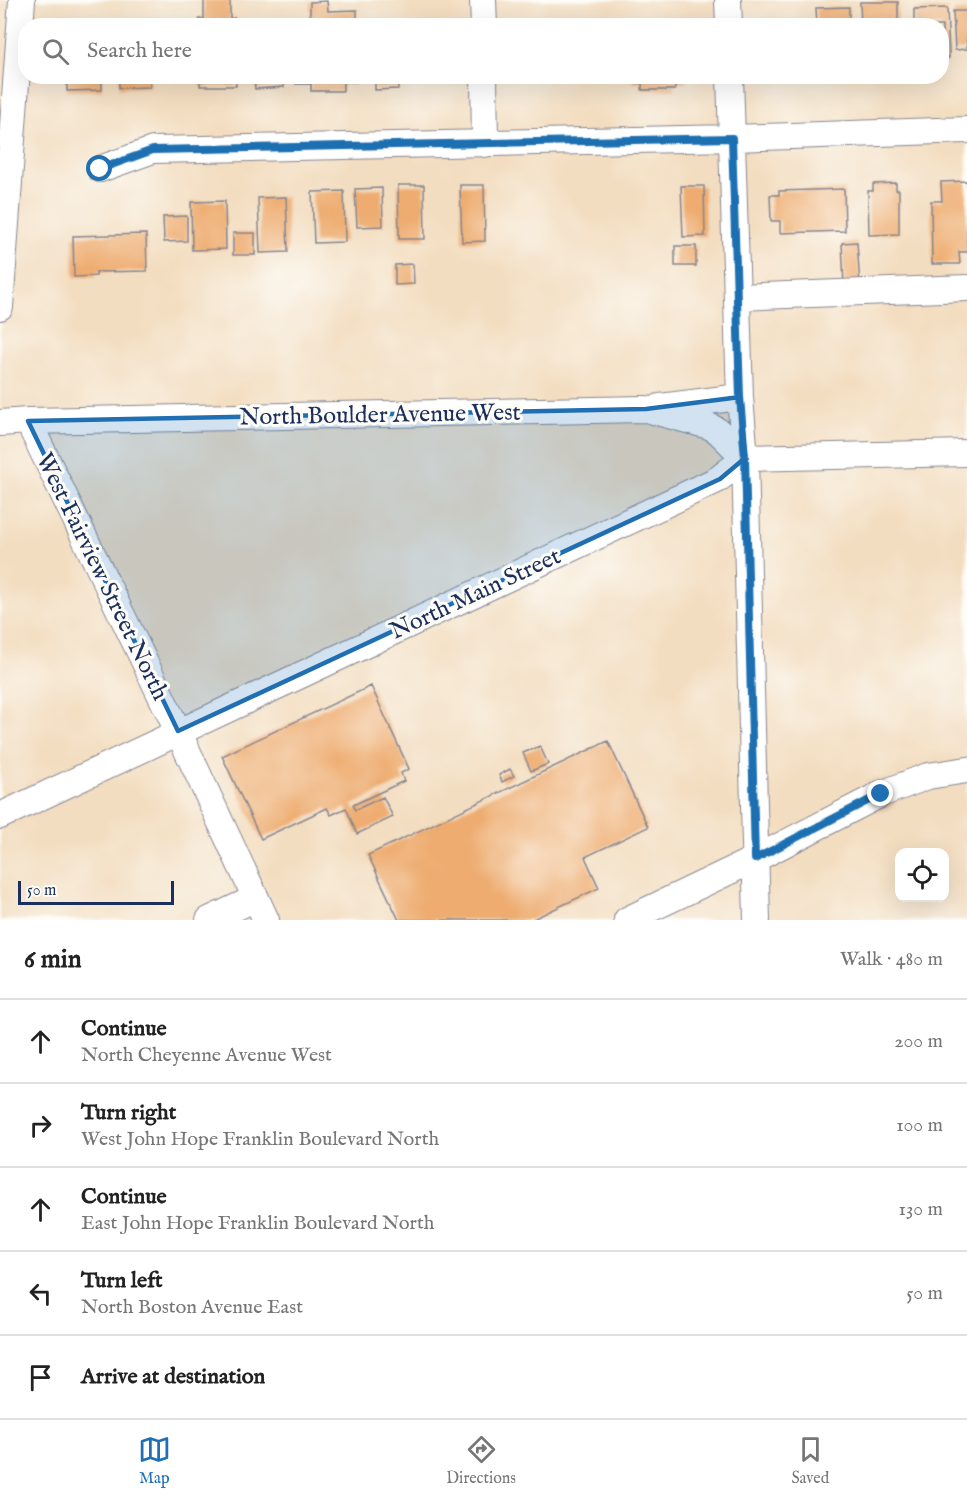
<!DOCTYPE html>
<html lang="en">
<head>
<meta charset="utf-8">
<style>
  body { margin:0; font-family:"IM FELL English",serif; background:#f2f2f2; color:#222 }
  .controls { position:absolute; right:18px; bottom:18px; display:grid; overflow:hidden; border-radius:12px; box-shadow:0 6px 24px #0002 }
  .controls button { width:54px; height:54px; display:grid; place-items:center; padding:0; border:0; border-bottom:2px solid #e0e0e0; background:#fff; color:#222; font:30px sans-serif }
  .scale { position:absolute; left:18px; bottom:15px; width:156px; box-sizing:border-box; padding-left:6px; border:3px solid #1b2f5e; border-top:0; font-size:16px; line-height:21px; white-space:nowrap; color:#1b2f5e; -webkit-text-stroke:4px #fdfcf7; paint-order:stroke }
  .stop { position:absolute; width:18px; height:18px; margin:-14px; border:4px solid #1f6fb2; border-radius:50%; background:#fff }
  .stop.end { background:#1f6fb2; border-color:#fff; box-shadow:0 2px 6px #0008 }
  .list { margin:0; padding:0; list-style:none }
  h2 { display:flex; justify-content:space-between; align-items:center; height:78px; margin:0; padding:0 24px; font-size:26px }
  h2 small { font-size:20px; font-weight:400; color:#767676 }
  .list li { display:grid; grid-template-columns:39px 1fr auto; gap:18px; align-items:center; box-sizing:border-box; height:84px; padding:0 24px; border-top:2px solid #e0e0e0 }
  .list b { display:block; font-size:22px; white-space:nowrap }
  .list p { margin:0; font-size:20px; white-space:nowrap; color:#767676 }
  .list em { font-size:20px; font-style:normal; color:#767676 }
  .icon { flex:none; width:33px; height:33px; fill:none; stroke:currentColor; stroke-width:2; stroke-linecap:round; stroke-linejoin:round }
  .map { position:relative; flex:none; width:967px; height:920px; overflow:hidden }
  .search { position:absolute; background:#fff; box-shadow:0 6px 24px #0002; left:18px; right:18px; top:18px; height:66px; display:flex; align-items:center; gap:15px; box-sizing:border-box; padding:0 21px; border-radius:24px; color:#767676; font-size:22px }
  .sheet { height:498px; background:#fff }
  nav { display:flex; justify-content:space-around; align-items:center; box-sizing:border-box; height:84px; border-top:2px solid #e0e0e0; background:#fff; font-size:16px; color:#767676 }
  nav a { display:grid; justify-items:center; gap:3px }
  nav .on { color:#1f6fb2 }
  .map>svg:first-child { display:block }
</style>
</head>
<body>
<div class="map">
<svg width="967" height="920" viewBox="0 0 967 920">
  <rect width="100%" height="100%" fill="#fdfcf7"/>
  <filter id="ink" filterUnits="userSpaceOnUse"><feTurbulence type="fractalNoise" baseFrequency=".0167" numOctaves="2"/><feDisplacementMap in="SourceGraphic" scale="12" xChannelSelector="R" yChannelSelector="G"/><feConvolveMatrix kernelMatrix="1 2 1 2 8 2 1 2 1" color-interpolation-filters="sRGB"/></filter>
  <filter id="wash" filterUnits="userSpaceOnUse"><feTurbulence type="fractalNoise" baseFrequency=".008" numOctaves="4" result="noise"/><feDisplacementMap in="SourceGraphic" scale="24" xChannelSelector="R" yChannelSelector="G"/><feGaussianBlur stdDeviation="1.35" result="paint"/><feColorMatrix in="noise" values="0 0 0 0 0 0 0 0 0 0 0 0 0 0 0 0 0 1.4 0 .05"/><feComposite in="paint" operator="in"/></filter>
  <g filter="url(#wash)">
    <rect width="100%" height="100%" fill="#f3ddc0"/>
    <g id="blocks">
      <path fill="#eeac6f" d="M204,0H230V19L235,18V26H199V19H204Z
        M327,1L328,11L357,10V26H295V19H310V2Z
        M860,2H898V26H861Z
        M849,7V26H817L816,8Z
        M947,8L949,58H947L946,64H942V26H914V9Z
        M953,11H967V49L955,50Z
        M67,76H102V90L67,91Z
        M119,76H150V87L119,88Z
        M200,76H236V86H200Z
        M254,76H283L284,87L255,89Z
        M296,76H356V82H343V91H311V84H296Z
        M375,76H398V89L375,90Z
        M422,76H442L443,81H422Z
        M632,76H687V83H675V90H642V83H632Z
        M967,181V252H959L960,264H932L931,201H942L941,182Z
        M896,183V190H899V234L869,235L868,191H873V184Z
        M398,185H424L425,239H399Z
        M460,185H484L485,241L462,242Z
        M681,186H704L705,236L683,237Z
        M382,188L383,226L357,227L355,189Z
        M844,189L845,231L780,233V221H771L770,195H779V191Z
        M344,191L345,242L314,243L312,192Z
        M286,197L288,252L260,253L258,198Z
        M225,201L226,249L192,250L191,202Z
        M187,216V241L164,242L163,217Z
        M233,233H255V255H233Z
        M146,234L147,271L96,272V276L74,277L73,236Z
        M857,242L860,285L844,286L842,243Z
        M675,246H696V266H675Z
        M413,264L414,284L395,285V265Z
        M371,686L409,769L401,773L404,781L353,805L355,810L383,797L393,817L357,834L346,808L331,815L327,808L261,839L222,756Z
        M608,741L648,827L585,857L599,888L531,920H399L368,855Z
        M540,746L548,764L531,771L523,753Z
        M510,769L514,776L502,782L499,775Z"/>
    </g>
  </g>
  <g filter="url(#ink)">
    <use href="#blocks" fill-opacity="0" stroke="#87868f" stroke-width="1.5"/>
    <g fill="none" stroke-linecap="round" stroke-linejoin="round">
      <g stroke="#87868f" stroke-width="28">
        <path id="minor" d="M483,0L484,26
          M728,0L729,26
          M484,76L485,144
          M730,76L740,397L745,458L757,920
          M100,169L153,150L732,138L967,130
          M737,297L967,288
          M0,307L22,0
          M660,407L740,397
          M28,421L178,731L266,920
          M0,423L28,421L646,409L709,426L718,431L745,458
          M0,816L717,480L745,458L967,453
          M209,920L256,898
          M627,920L755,859L881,794L928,776L967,770"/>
      </g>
      <use href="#minor" stroke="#fff" stroke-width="26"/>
    </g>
  </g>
  <g fill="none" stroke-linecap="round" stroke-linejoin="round" filter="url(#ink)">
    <path stroke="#1f6fb2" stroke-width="8" d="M100,169L153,150L732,138L740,397L745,458L755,859L881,794"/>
  </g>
  <path fill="#1f6fb2" fill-opacity="0.2" stroke="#1f6fb2" stroke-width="4.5" stroke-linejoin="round" d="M740,397L745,458L720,479L178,731L28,421L646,409Z"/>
  <g text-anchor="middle" stroke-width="6" stroke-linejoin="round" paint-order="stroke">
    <g font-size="24" fill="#1b2f5e" stroke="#fdfcf7">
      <text transform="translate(380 414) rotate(-1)" y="8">North Boulder Avenue West</text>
      <text transform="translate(103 576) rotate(64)" y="8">West Fairview Street North</text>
      <text transform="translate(475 593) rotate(-25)" y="8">North Main Street</text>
    </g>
  </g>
</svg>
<div class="controls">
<button><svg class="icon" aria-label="locate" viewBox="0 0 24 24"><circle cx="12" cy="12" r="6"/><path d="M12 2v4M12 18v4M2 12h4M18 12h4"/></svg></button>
</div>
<div class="scale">50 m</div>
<div class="stop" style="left:100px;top:169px"></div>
<div class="stop end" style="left:881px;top:794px"></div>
<div class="search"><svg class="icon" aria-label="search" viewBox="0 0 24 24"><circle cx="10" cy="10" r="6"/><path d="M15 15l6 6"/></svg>Search here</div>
</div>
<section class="sheet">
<h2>6 min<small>Walk · 480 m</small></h2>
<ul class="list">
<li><svg class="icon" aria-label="ahead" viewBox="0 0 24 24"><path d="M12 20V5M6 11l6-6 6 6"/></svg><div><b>Continue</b><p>North Cheyenne Avenue West</p></div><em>200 m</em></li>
<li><svg class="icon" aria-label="right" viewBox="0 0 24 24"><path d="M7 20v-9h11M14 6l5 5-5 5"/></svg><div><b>Turn right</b><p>West John Hope Franklin Boulevard North</p></div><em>100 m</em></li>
<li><svg class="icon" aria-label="ahead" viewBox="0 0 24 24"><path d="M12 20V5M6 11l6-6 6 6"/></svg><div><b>Continue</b><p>East John Hope Franklin Boulevard North</p></div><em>130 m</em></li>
<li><svg class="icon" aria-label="left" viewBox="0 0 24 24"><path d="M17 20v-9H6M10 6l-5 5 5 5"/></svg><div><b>Turn left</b><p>North Boston Avenue East</p></div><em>50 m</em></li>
<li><svg class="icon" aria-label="arrive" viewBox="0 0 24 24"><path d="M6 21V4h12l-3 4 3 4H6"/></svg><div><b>Arrive at destination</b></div></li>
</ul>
</section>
<nav>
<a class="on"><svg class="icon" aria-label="map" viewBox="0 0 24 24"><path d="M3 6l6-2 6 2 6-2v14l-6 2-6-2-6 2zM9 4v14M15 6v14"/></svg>Map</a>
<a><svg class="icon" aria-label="directions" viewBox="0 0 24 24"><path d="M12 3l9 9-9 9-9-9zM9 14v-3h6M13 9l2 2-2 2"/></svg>Directions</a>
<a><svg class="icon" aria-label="saved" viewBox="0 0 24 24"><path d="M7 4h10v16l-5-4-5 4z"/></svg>Saved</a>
</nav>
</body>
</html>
